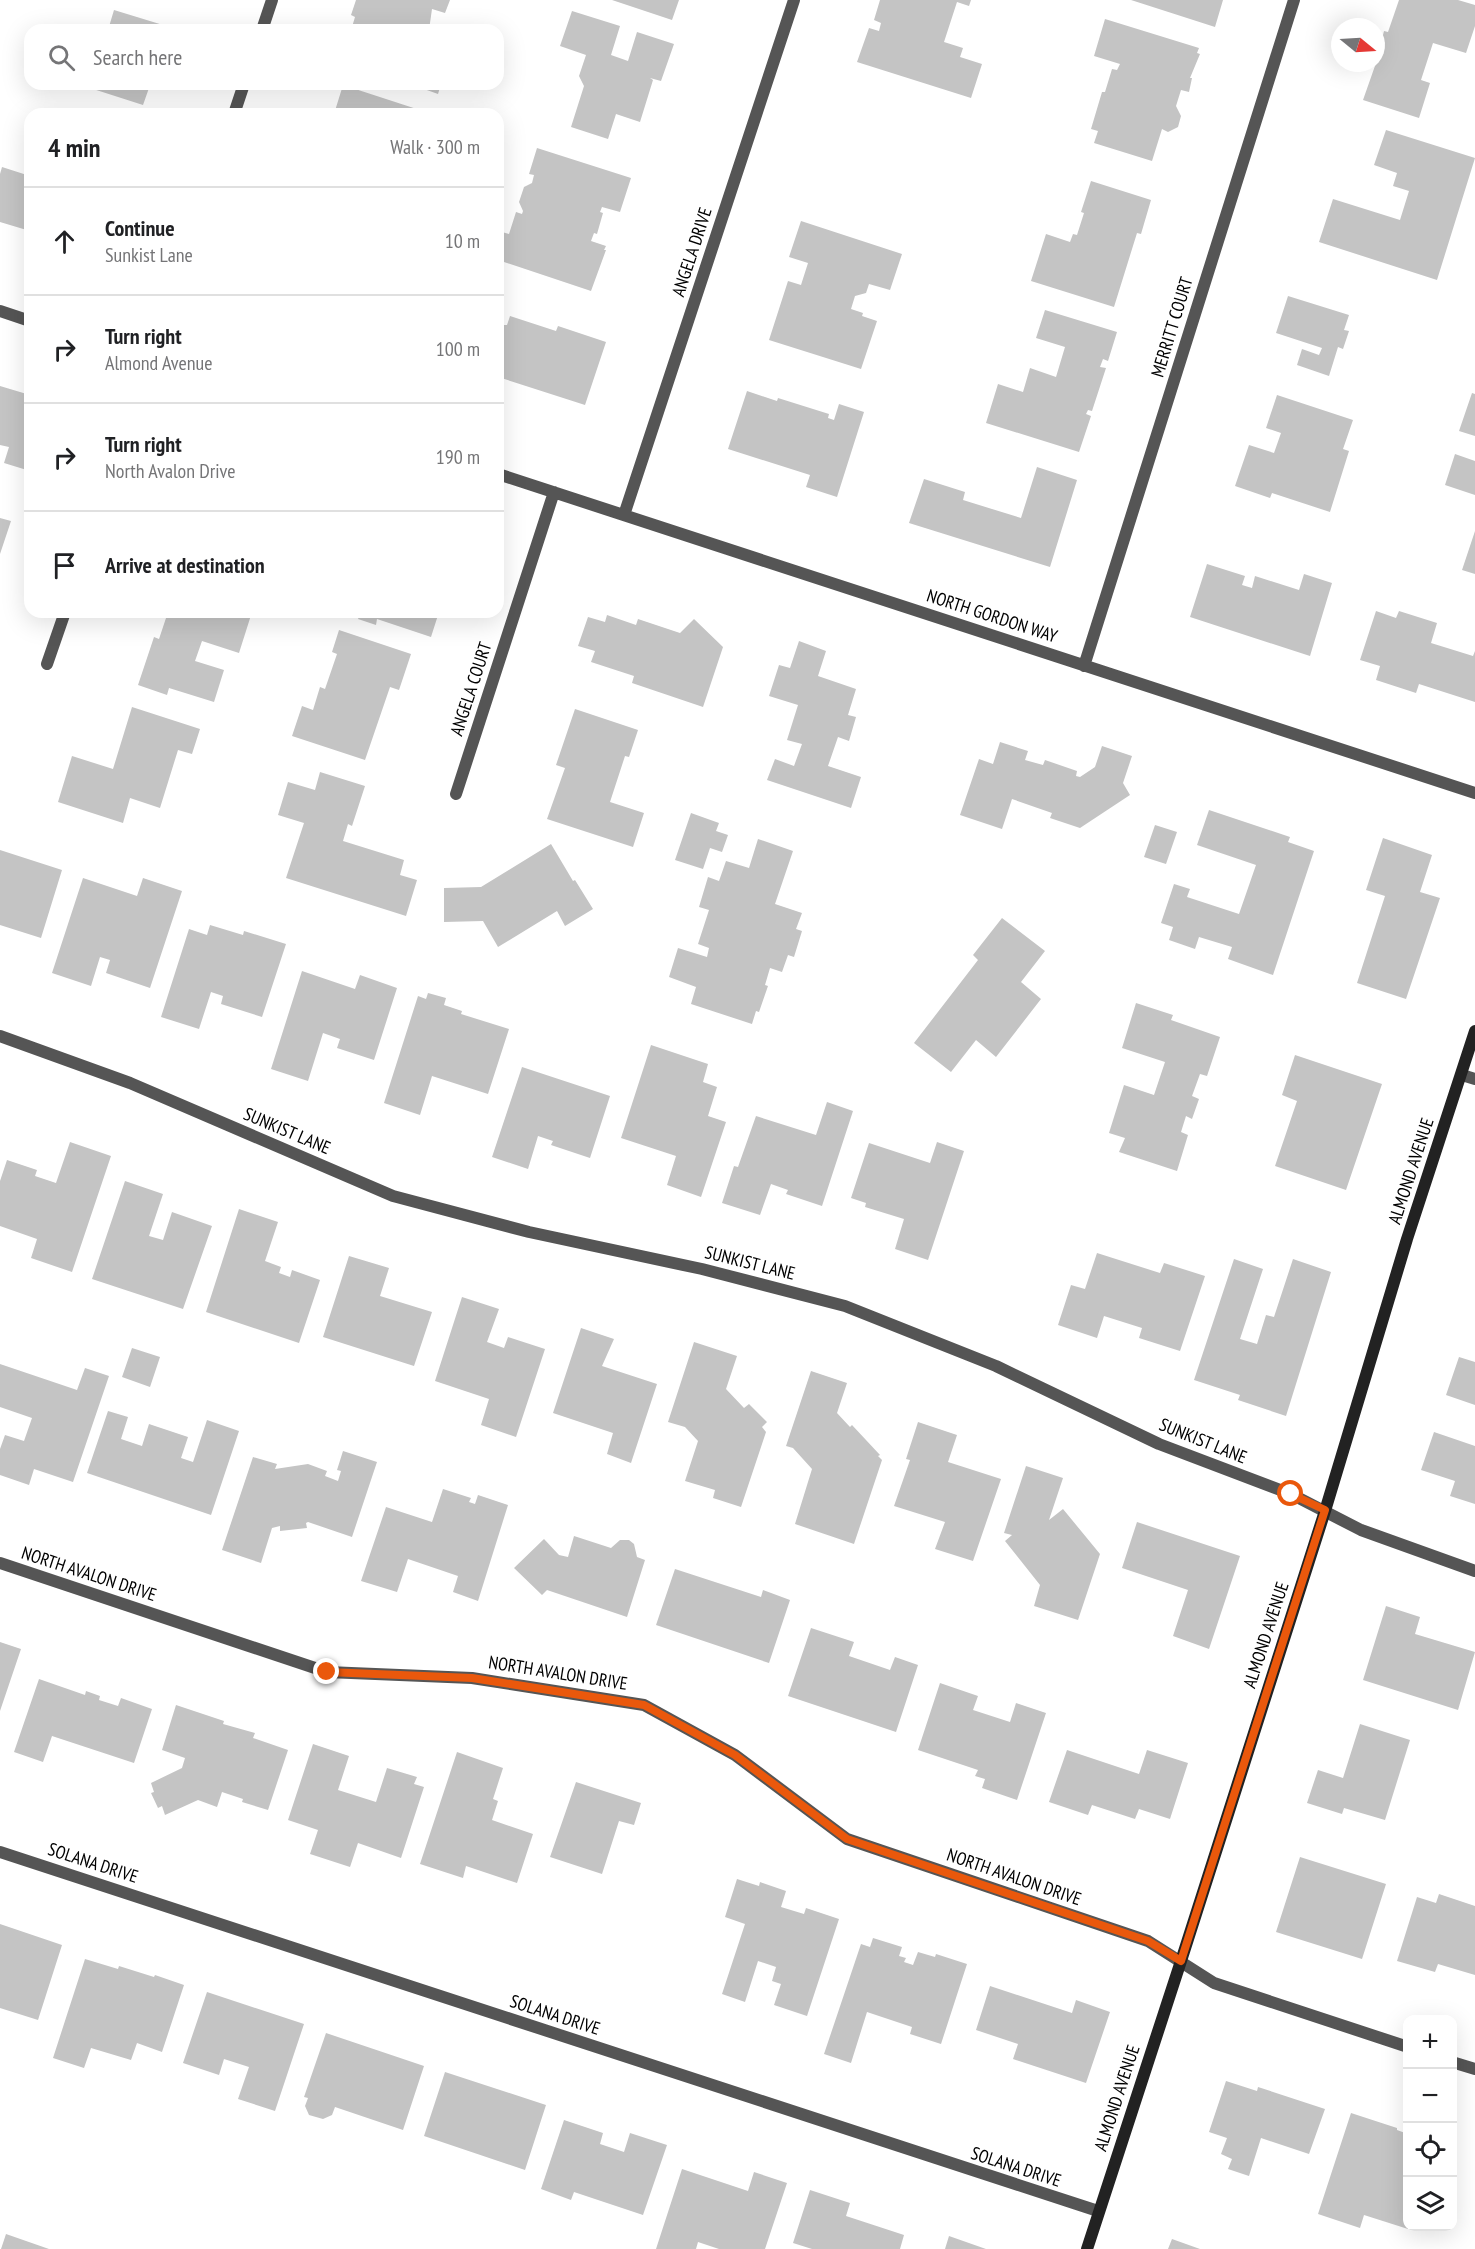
<!DOCTYPE html>
<html lang="en">
<head>
<meta charset="utf-8">
<style>
  body { margin:0; font-family:"PT Sans Narrow",sans-serif; background:#f2f2f2; color:#202124 }
  .controls { position:absolute; right:18px; bottom:18px; display:grid; overflow:hidden; border-radius:12px; box-shadow:0 6px 24px #0002 }
  .controls button { width:54px; height:54px; display:grid; place-items:center; padding:0; border:0; border-bottom:2px solid #e0e0e0; background:#fff; color:#202124; font:30px sans-serif }
  .compass { position:absolute; left:1331px; top:18px; width:54px; height:54px; border-radius:50%; background:#fff; box-shadow:0 6px 24px #0002; rotate:108deg }
  .stop { position:absolute; width:18px; height:18px; margin:-14px; border:4px solid #ea580c; border-radius:50%; background:#fff }
  .stop.end { background:#ea580c; border-color:#fff; box-shadow:0 2px 6px #0008 }
  .list { margin:0; padding:0; list-style:none }
  h2 { display:flex; justify-content:space-between; align-items:center; height:78px; margin:0; padding:0 24px; font-size:26px }
  h2 small { font-size:20px; font-weight:400; color:#757577 }
  .list li { display:grid; grid-template-columns:39px 1fr auto; gap:18px; align-items:center; box-sizing:border-box; height:108px; padding:0 24px; border-top:2px solid #e0e0e0 }
  .list b { display:block; font-size:22px; white-space:nowrap }
  .list p { margin:0; font-size:20px; white-space:nowrap; color:#757577 }
  .list em { font-size:20px; font-style:normal; color:#757577 }
  .icon { flex:none; width:33px; height:33px; fill:none; stroke:currentColor; stroke-width:2; stroke-linecap:round; stroke-linejoin:round }
  .map { position:relative; flex:none; width:1475px; height:2249px; overflow:hidden }
  .search { position:absolute; background:#fff; box-shadow:0 6px 24px #0002; left:24px; top:24px; width:480px; height:66px; display:flex; align-items:center; gap:15px; box-sizing:border-box; padding:0 21px; border-radius:18px; color:#757577; font-size:22px }
  .panel { position:absolute; background:#fff; box-shadow:0 6px 24px #0002; left:24px; top:108px; width:480px; height:510px; border-radius:18px }
  .map>svg:first-child { display:block }
</style>
</head>
<body>
<div class="map">
<svg width="1475" height="2249" viewBox="0 0 1475 2249">
  <rect width="100%" height="100%" fill="#fff"/>
  <path fill="#c4c4c4" d="M356,0H450L445,13L432,9L429,30H346L348,25L352,27L355,17L351,15Z
    M612,0H679L672,20Z
    M880,0H971L969,6L957,2L944,42L963,48L960,57L982,64L971,98L857,62L869,28L879,31L881,23L874,20Z
    M1131,0H1223L1215,27Z
    M1399,0H1458L1475,5V26L1466,53L1433,43L1421,80L1430,83L1419,118L1363,100L1376,63L1384,31L1388,32Z
    M114,10L176,29V30H108Z
    M572,11L620,26L611,55L628,61L637,32L674,44L661,81L650,78L653,80L640,122L616,114L608,139L571,127L584,86L579,76L586,55L560,46Z
    M1105,19L1199,48L1197,53L1200,54L1190,78H1192L1189,92L1181,90L1176,106L1181,116L1178,127L1168,132L1162,129L1152,161L1094,143L1098,131L1091,129L1102,92H1105L1112,69L1117,70L1120,64L1094,56Z
    M91,84H156L154,90L149,88L143,105L90,88Z
    M410,84H441L438,94Z
    M343,85L432,114H334Z
    M1386,130L1475,158L1437,280L1319,242L1333,199L1400,220L1409,191L1393,186L1397,173L1374,165Z
    M537,148L631,178L620,212L602,207L600,212L603,213L597,234L594,233L591,241L606,246L604,250H606L591,291L498,260V245L502,232L509,234L516,212L522,214L523,211L519,202L524,187L532,183L534,175L529,174Z
    M2,167L30,176V231L0,222V174Z
    M1091,181L1151,200L1141,234L1137,233L1114,307L1031,281L1046,234L1070,242L1073,234L1077,235L1084,213L1081,212Z
    M801,221L902,254L890,290L869,284L866,293L855,296L851,309L863,313L862,316L877,321L861,369L769,340L788,281L801,285L808,263L789,257Z
    M1288,296L1349,315L1344,330L1349,331L1343,349L1338,347L1329,376L1297,365L1302,349L1319,355L1322,348L1276,333Z
    M1045,310L1117,332L1108,361L1103,359L1100,367L1106,368L1092,411L1088,410L1086,414L1091,416L1079,452L986,423L998,384L1023,392L1030,368L1056,377L1065,347L1036,338Z
    M510,316L556,331L558,326L606,342L585,405L498,377V325H507Z
    M0,386L30,395V471L4,463L9,447L0,445Z
    M747,391L777,401L778,398L829,414L828,418L834,420L839,404L864,412L837,497L806,487L810,475L728,449Z
    M1472,393L1475,394V436L1459,431Z
    M1277,395L1353,420L1343,449L1349,451L1330,512L1272,493L1270,498L1235,486L1249,445L1274,453L1281,433L1266,428Z
    M1455,454L1475,461V495L1445,485Z
    M1037,467L1077,480L1050,567L909,523L924,479L965,492L963,500L1021,518Z
    M0,518L11,521L0,554Z
    M1475,531V574L1462,570Z
    M1207,564L1245,576L1242,585L1252,588L1255,576L1299,590L1304,574L1332,583L1310,656L1190,617Z
    M1376,611L1396,618L1399,611L1437,623L1431,643L1473,656L1475,651V702L1419,684L1416,693L1376,680L1380,666L1360,660Z
    M168,612H252L239,653L202,641L195,661L224,670L214,702L169,688L167,695L138,685L154,637L159,639Z
    M361,612H439L431,637L377,619L376,625L358,619Z
    M607,615L636,625L638,619L680,633L694,619L723,647L703,707L632,683L634,676L591,662L595,651L578,646L588,617L605,622Z
    M339,630L411,654L399,690L390,687L365,760L292,736L302,706L313,710L320,687L325,689L337,654L332,652Z
    M799,641L826,651L818,676L856,689L848,715L856,717L849,741L838,737L828,766L861,777L851,808L767,780L775,759L794,766L802,744L787,740L798,705L769,696L779,665L790,668Z
    M132,707L200,729L192,754L178,750L160,808L130,798L123,823L58,802L72,756L113,769Z
    M575,709L638,730L629,757L625,756L610,802L644,813L633,847L547,819L565,768L556,765Z
    M1000,742L1028,751L1025,760L1043,765L1045,760L1077,771L1076,776L1080,777L1095,767L1102,746L1132,756L1123,783L1130,795L1080,828L1050,818L1052,813L1012,799L1002,829L960,815L979,759L993,764Z
    M320,772L365,786L352,826L348,824L343,841L404,860L400,875L417,880L406,916L286,878L304,823L278,815L288,782L315,790Z
    M1209,810L1290,837L1288,842L1314,851L1273,975L1228,959L1232,947L1199,937L1195,949L1169,940L1173,927L1161,923L1174,884L1190,889L1187,897L1239,914L1256,865L1197,845Z
    M691,813L719,823L716,831L728,835L722,852L710,848L703,869L675,860Z
    M1155,825L1177,832L1166,864L1144,857Z
    M1383,838L1432,855L1420,892L1440,898L1406,999L1357,983L1385,896L1366,890Z
    M758,839L793,851L775,904L802,913L796,929L802,931L794,957L788,955L782,972L770,968L765,985L768,986L759,1012L756,1011L752,1024L691,1004L696,987L669,977L678,948L707,957L709,948L698,944L709,910L699,907L708,877L719,881L726,861L749,868Z
    M551,844L573,881L575,880L593,909L565,926L557,911L498,947L483,921L444,922V888L481,887Z
    M0,850L62,870L41,938L0,925Z
    M83,878L137,896L143,878L182,891L150,988L106,973L110,960L100,957L91,986L52,973Z
    M1002,918L1045,951L1021,982L1041,999L996,1057L976,1040L951,1072L914,1043L978,960L973,955Z
    M210,925L243,935L244,931L286,944L262,1017L221,1004L223,996L211,992L199,1029L161,1017L189,929L207,935Z
    M302,971L355,989L360,975L397,988L374,1060L337,1048L340,1039L323,1033L308,1081L271,1069Z
    M428,993L446,998L444,1005L462,1011L461,1014L509,1029L488,1094L432,1076L420,1115L384,1103L418,996L426,999Z
    M1136,1003L1173,1015L1171,1020L1220,1037L1207,1076L1200,1074L1192,1096L1199,1099L1192,1119L1186,1116L1181,1132L1188,1135L1177,1171L1119,1152L1125,1138L1109,1133L1124,1085L1154,1095L1165,1062L1122,1048Z
    M651,1045L708,1064L703,1082L717,1087L708,1116L726,1122L701,1197L667,1185L676,1156L621,1138Z
    M1295,1055L1382,1084L1346,1190L1275,1166L1297,1101L1282,1095Z
    M522,1067L610,1096L590,1158L551,1145L553,1141L538,1136L528,1169L492,1157Z
    M827,1102L853,1111L822,1206L786,1194L788,1190L771,1184L760,1215L722,1203L734,1166L738,1167L756,1116L816,1135Z
    M70,1142L111,1156L72,1272L31,1258L37,1239L0,1226V1181L7,1160L37,1170L35,1176L56,1183Z
    M937,1142L964,1151L928,1260L895,1249L904,1219L865,1207L866,1203L851,1198L869,1143L930,1163Z
    M125,1181L163,1194L149,1236L163,1240L172,1212L212,1226L183,1309L92,1279Z
    M239,1209L278,1222L265,1261L281,1267L279,1273L290,1277L292,1270L320,1280L299,1343L206,1312Z
    M1097,1253L1160,1273L1164,1263L1205,1276L1180,1351L1139,1338L1142,1328L1104,1316L1097,1338L1058,1325L1071,1285L1085,1289Z
    M349,1256L389,1268L380,1296L432,1312L414,1366L323,1337Z
    M1234,1259L1263,1269L1240,1339L1257,1344L1266,1315L1274,1317L1293,1259L1331,1272L1286,1416L1238,1400L1240,1395L1194,1380Z
    M462,1297L499,1309L487,1342L504,1348L508,1337L545,1349L516,1437L481,1425L489,1399L435,1381Z
    M581,1328L614,1339L602,1366L657,1384L631,1463L607,1454L613,1433L553,1413Z
    M694,1342L737,1356L726,1389L744,1408L749,1404L767,1422L762,1427L766,1432L741,1507L713,1498L715,1490L685,1481L698,1441L685,1427L668,1422Z
    M132,1348L160,1357L150,1387L122,1377Z
    M1459,1357L1475,1362V1405L1446,1395Z
    M0,1364L77,1390L85,1368L109,1376L73,1482L34,1469L29,1485L0,1475V1449L5,1435L24,1441L32,1418L0,1407Z
    M811,1371L847,1383L837,1413L850,1427L852,1425L880,1455L878,1456L882,1460L854,1544L795,1524L812,1469L793,1448L786,1446Z
    M108,1411L128,1417L121,1439L142,1446L149,1424L188,1437L181,1458L193,1462L207,1420L239,1431L211,1515L87,1473Z
    M918,1422L957,1435L948,1462L1001,1479L973,1561L935,1549L945,1522L894,1506L910,1460L906,1459Z
    M1434,1432L1475,1446V1504L1450,1496L1455,1481L1421,1470Z
    M343,1451L377,1462L352,1537L308,1522L306,1523L307,1528L280,1531V1526L272,1528L261,1563L222,1550L253,1457L277,1464L275,1469L308,1464L327,1471L325,1476L338,1481L341,1471L337,1470Z
    M1026,1466L1063,1478L1049,1520L1063,1509L1100,1554L1078,1620L1034,1606L1040,1585L1005,1541L1012,1535L1004,1533Z
    M443,1489L471,1498L469,1502L475,1504L478,1495L508,1505L478,1601L453,1592L458,1576L408,1559L397,1592L361,1581L386,1507L432,1522Z
    M1137,1522L1240,1556L1209,1649L1173,1636L1188,1590L1122,1568Z
    M574,1536L611,1548L620,1540H629L634,1544L637,1557L645,1560L627,1617L547,1590L542,1595L514,1568L544,1539L559,1555L568,1557Z
    M675,1569L761,1597L763,1590L790,1600L769,1663L656,1625Z
    M1386,1606L1420,1617L1415,1634L1475,1652L1458,1710L1363,1680Z
    M811,1628L854,1642L849,1656L890,1670L895,1657L918,1665L896,1732L788,1696Z
    M0,1642L21,1649L0,1711Z
    M39,1679L85,1695L86,1691L100,1696L99,1700L118,1706L121,1698L152,1709L134,1763L52,1736L43,1762L14,1752Z
    M940,1683L978,1696L973,1710L1010,1722L1016,1703L1046,1713L1017,1800L982,1788L985,1779L975,1776L978,1770L918,1750Z
    M176,1705L224,1721L223,1724L255,1733L253,1738L288,1750L268,1810L242,1802L243,1799L222,1792L217,1807L198,1800L165,1815L162,1806L158,1808L151,1793L154,1792L151,1783L182,1768L185,1758L162,1750Z
    M1360,1724L1410,1740L1385,1820L1344,1808L1342,1814L1307,1803L1318,1770L1343,1778Z
    M313,1744L349,1756L338,1790L376,1802L387,1768L417,1777L414,1784L424,1787L401,1858L358,1843L350,1867L310,1854L318,1830L288,1820Z
    M1067,1750L1139,1774L1147,1750L1188,1763L1170,1819L1139,1809L1135,1819L1092,1805L1088,1815L1049,1802Z
    M457,1752L503,1768L493,1799L498,1801L492,1820L533,1834L517,1883L466,1866L463,1878L420,1864Z
    M576,1782L641,1803L634,1825L619,1821L602,1874L550,1857Z
    M1300,1857L1386,1884L1362,1959L1276,1932Z
    M737,1879L759,1886L760,1882L786,1891L781,1907L804,1914L806,1908L839,1919L807,2016L774,2005L781,1984L772,1981L776,1967L758,1961L745,2002L722,1994L745,1924L725,1917Z
    M1439,1894L1475,1906V1975L1438,1964L1435,1972L1397,1961L1417,1897L1436,1903Z
    M0,1924L62,1945L38,2020L0,2008Z
    M873,1938L902,1947L899,1956L906,1958L904,1962L913,1965L918,1952L935,1957L936,1954L967,1964L941,2044L910,2034L912,2027L867,2012L851,2063L824,2054L861,1944L870,1947Z
    M85,1959L118,1969L119,1966L154,1977L155,1975L184,1985L162,2052L137,2043L131,2060L91,2048L84,2068L53,2058Z
    M990,1986L1072,2013L1076,2000L1110,2012L1086,2083L1013,2059L1018,2044L976,2030Z
    M207,1992L304,2024L275,2111L238,2099L249,2067L224,2059L219,2075L183,2063Z
    M326,2033L424,2066L403,2130L335,2107L332,2115L323,2119L309,2115L305,2106L308,2098L304,2097Z
    M445,2072L546,2105L525,2170L424,2136Z
    M1226,2081L1257,2091L1258,2087L1325,2109L1309,2154L1261,2138L1249,2176L1228,2169L1232,2159L1221,2154L1227,2138L1209,2132Z
    M1351,2113L1397,2128V2130L1408,2134V2229L1364,2215L1360,2228L1318,2214Z
    M564,2120L603,2133L600,2144L624,2152L630,2133L667,2145L643,2215L574,2192L571,2200L541,2189Z
    M682,2169L748,2191L754,2172L787,2183L765,2249H719L698,2242L696,2249H656Z
    M810,2190L850,2203L846,2216L904,2235L900,2249H812L793,2243Z
    M6,2234L49,2249H1Z
    M949,2236L986,2249H945Z
    M1172,2239L1200,2249H1168Z"/>
  <g fill="none" stroke-linecap="round" stroke-linejoin="round">
    <path stroke="#555" stroke-width="12" d="M262,30L272,0
      M234,114L244,84
      M0,311L30,321
      M498,474L1475,793
      M624,515L794,0
      M47,664L65,612
      M1084,666L1294,0
      M456,794L554,492
      M0,1036L130,1083L393,1196L529,1232L702,1269L845,1306L996,1366L1159,1444L1291,1494L1361,1530L1475,1571
      M1462,1075L1475,1079
      M0,1563L327,1672L472,1678L644,1705L735,1755L847,1839L1148,1941L1214,1983L1408,2047
      M0,1852L1098,2211
      M1452,2062L1475,2069"/>
    <path stroke="#222" stroke-width="12" d="M1087,2249L1181,1961L1325,1511L1407,1239L1475,1031"/>
  </g>
  <g fill="none" stroke-linecap="round" stroke-linejoin="round">
    <path stroke="#ea580c" stroke-width="8" d="M327,1672L472,1678L644,1705L735,1755L847,1839L1148,1941L1181,1961L1325,1510L1291,1494"/>
  </g>
  <g text-anchor="middle" stroke-width="4.5" stroke-linejoin="round" paint-order="stroke">
    <g font-size="18" fill="#000" stroke="#fff">
      <text transform="translate(692 252) rotate(-72)" y="6">ANGELA DRIVE</text>
      <text transform="translate(1172 327) rotate(-73)" y="6">MERRITT COURT</text>
      <text transform="translate(992 616) rotate(18)" y="6">NORTH GORDON WAY</text>
      <text transform="translate(471 689) rotate(-72)" y="6">ANGELA COURT</text>
      <text transform="translate(287 1131) rotate(23)" y="6">SUNKIST LANE</text>
      <text transform="translate(1411 1171) rotate(-72)" y="6">ALMOND AVENUE</text>
      <text transform="translate(750 1263) rotate(14)" y="6">SUNKIST LANE</text>
      <text transform="translate(1203 1441) rotate(22)" y="6">SUNKIST LANE</text>
      <text transform="translate(89 1574) rotate(18)" y="6">NORTH AVALON DRIVE</text>
      <text transform="translate(1266 1635) rotate(-72)" y="6">ALMOND AVENUE</text>
      <text transform="translate(558 1673) rotate(9)" y="6">NORTH AVALON DRIVE</text>
      <text transform="translate(93 1863) rotate(18)" y="6">SOLANA DRIVE</text>
      <text transform="translate(1014 1877) rotate(19)" y="6">NORTH AVALON DRIVE</text>
      <text transform="translate(555 2015) rotate(18)" y="6">SOLANA DRIVE</text>
      <text transform="translate(1117 2098) rotate(-72)" y="6">ALMOND AVENUE</text>
      <text transform="translate(1016 2167) rotate(18)" y="6">SOLANA DRIVE</text>
    </g>
  </g>
</svg>
<div class="controls">
<button>+</button>
<button>−</button>
<button><svg class="icon" aria-label="locate" viewBox="0 0 24 24"><circle cx="12" cy="12" r="6"/><path d="M12 2v4M12 18v4M2 12h4M18 12h4"/></svg></button>
<button><svg class="icon" aria-label="layers" viewBox="0 0 24 24"><path d="M12 4l9 5-9 5-9-5zM3 14l9 5 9-5"/></svg></button>
</div>
<svg class="compass" viewBox="-18 -18 36 36"><path d="M0-13l5 13h-10z" fill="#e53935"/><path d="M0 13l5-13h-10z" fill="#757577"/></svg>
<div class="stop" style="left:1291px;top:1494px"></div>
<div class="stop end" style="left:327px;top:1672px"></div>
<div class="search"><svg class="icon" aria-label="search" viewBox="0 0 24 24"><circle cx="10" cy="10" r="6"/><path d="M15 15l6 6"/></svg>Search here</div>
<section class="panel">
<h2>4 min<small>Walk · 300 m</small></h2>
<ul class="list">
<li><svg class="icon" aria-label="ahead" viewBox="0 0 24 24"><path d="M12 20V5M6 11l6-6 6 6"/></svg><div><b>Continue</b><p>Sunkist Lane</p></div><em>10 m</em></li>
<li><svg class="icon" aria-label="right" viewBox="0 0 24 24"><path d="M7 20v-9h11M14 6l5 5-5 5"/></svg><div><b>Turn right</b><p>Almond Avenue</p></div><em>100 m</em></li>
<li><svg class="icon" aria-label="right" viewBox="0 0 24 24"><path d="M7 20v-9h11M14 6l5 5-5 5"/></svg><div><b>Turn right</b><p>North Avalon Drive</p></div><em>190 m</em></li>
<li><svg class="icon" aria-label="arrive" viewBox="0 0 24 24"><path d="M6 21V4h12l-3 4 3 4H6"/></svg><div><b>Arrive at destination</b></div></li>
</ul>
</section>
</div>
</body>
</html>
